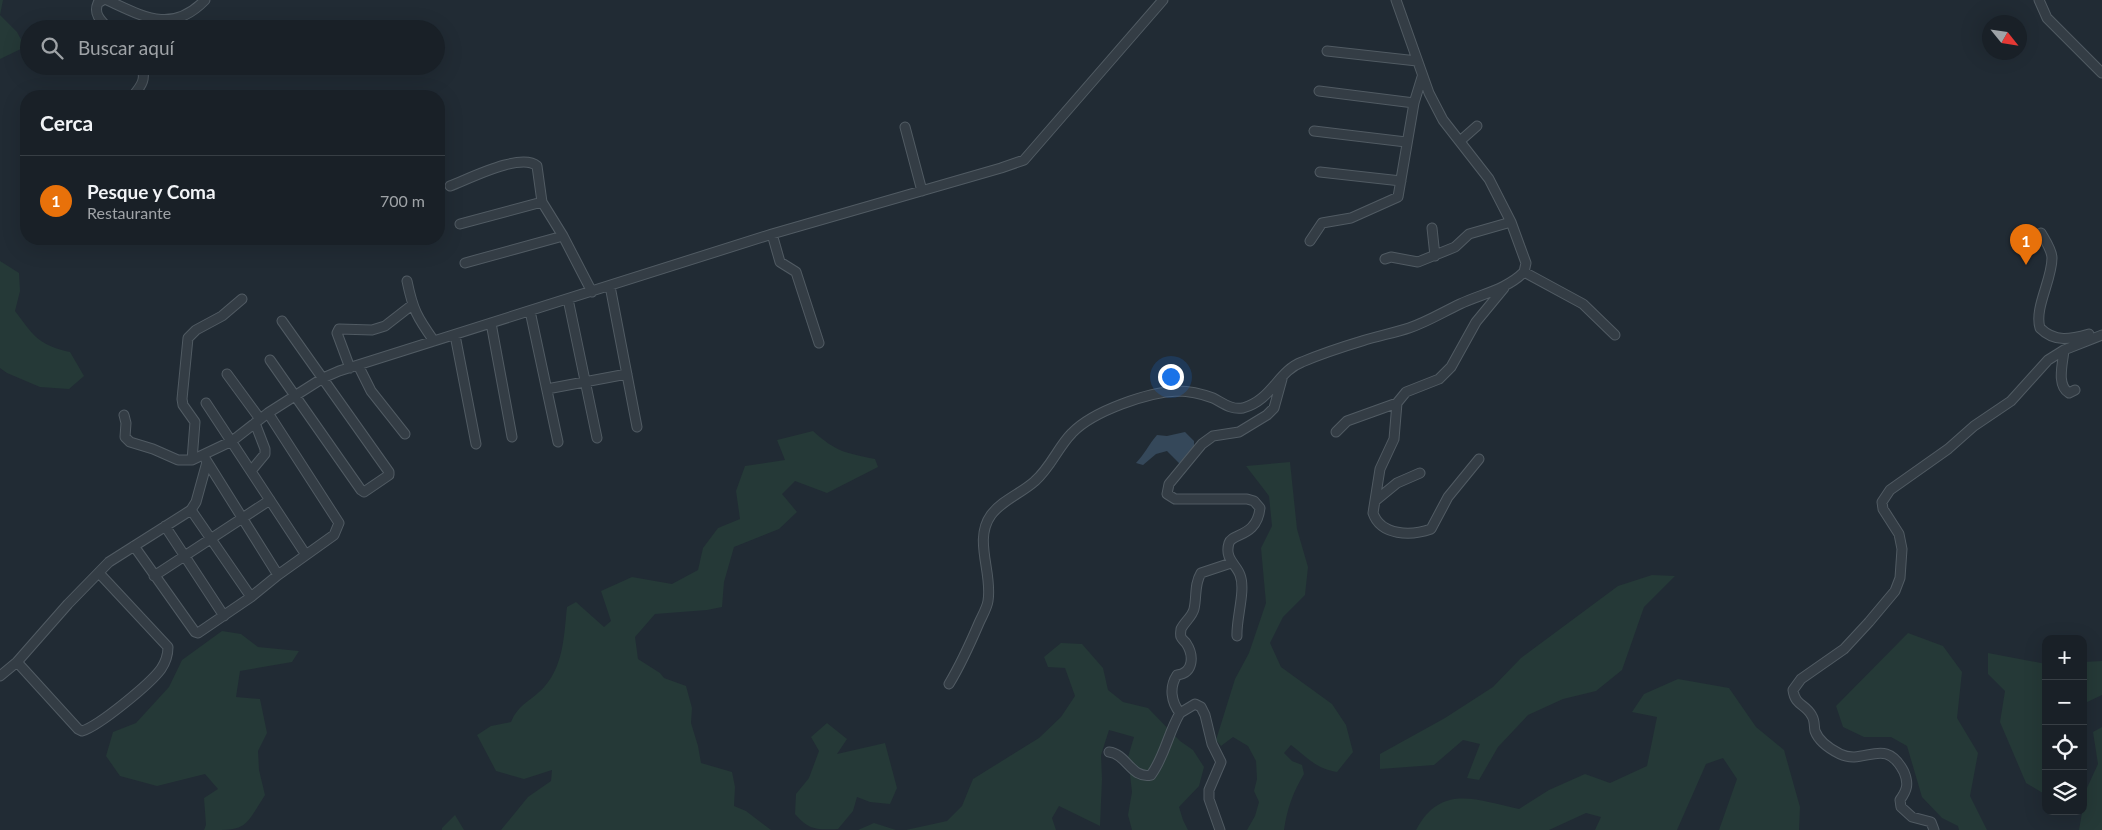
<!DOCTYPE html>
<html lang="es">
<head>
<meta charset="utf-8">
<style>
  body { margin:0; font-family:Lato,sans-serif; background:#262d33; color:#f1f3f6 }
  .controls { position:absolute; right:15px; bottom:15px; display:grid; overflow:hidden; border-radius:10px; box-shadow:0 5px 20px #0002 }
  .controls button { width:45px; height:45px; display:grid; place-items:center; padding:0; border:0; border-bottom:1px solid #373e44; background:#192027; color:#f1f3f6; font:25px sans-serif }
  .compass { position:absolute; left:1982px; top:15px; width:45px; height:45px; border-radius:50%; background:#192027; box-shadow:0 5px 20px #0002; rotate:120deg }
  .you { position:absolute; left:1170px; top:376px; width:18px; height:18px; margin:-12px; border:4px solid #fff; border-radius:50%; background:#1a73e8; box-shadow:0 0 0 8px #1a73e833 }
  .badge { display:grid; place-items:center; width:32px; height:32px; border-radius:50%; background:#86b9ef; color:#fff; font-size:16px; font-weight:700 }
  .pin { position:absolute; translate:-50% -41px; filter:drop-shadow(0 1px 2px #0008) }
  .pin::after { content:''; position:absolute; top:26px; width:18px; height:15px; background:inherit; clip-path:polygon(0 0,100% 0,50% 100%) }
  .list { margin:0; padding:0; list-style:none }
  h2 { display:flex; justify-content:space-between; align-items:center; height:65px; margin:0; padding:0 20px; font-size:21px }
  h2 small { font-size:16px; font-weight:400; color:#9fa3a7 }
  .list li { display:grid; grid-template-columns:32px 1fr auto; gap:15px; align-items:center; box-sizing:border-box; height:90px; padding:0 20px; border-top:1px solid #373e44 }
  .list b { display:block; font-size:19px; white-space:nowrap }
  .list p { margin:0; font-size:16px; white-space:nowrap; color:#9fa3a7 }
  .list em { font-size:16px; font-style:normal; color:#9fa3a7 }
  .icon { flex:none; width:28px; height:28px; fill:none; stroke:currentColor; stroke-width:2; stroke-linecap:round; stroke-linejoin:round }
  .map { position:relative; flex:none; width:2102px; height:830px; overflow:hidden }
  .search { position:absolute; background:#192027; box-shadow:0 5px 20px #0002; left:20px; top:20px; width:425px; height:55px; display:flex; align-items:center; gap:12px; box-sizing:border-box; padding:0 18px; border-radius:28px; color:#9fa3a7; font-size:19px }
  .panel { position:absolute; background:#192027; box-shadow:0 5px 20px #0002; left:20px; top:90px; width:425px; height:155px; border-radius:20px }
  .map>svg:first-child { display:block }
</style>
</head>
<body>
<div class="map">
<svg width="2102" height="830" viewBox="0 0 2102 830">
  <rect width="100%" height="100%" fill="#212b34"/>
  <path fill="#253937" d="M0,0H3L0,15L17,32L25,47L0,59Z
    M0,261L19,273L20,291L15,311C33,335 38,345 70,352L84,376L69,389L40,387L7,373L0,368Z
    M813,431C836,452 846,453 875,459L878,467L827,493L795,481L782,494L797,512L779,529L734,547L724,582L722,607L707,610L655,614L635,637L638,659L660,673L664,678L686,686L692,708L691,723L698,746L701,763L732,772L735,787L734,806L746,811L771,830H501L528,797L551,781L552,770L524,779L496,771L477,735L491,726L511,722C519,703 532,701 545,686C564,664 564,634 567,607L576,602L604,627L611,621L601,591L632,577L672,584L698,570L703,548L718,528L740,519L736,491L745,466L785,460L777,440Z
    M1290,462L1297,529L1308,567L1305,595L1283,617L1270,643L1281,667L1332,704L1346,725L1353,752L1337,772C1315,768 1308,758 1291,745L1284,753L1292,761L1302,765L1304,774C1293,792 1287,809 1284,830H1247L1255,816L1259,802L1254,791L1257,779L1256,761L1248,746L1233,737L1221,746L1216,740L1235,679L1249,653L1266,603L1261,548L1272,526L1269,496L1246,466Z
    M1652,575L1675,576L1644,607L1622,670L1596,691L1563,699L1528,715L1498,747L1479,780L1467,778L1480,744L1463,740L1434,765L1380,769V754L1445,718L1493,687L1521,658L1618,586Z
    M222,631L241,634L258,647L299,651L292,662L240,671L236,697L260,699L267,733L258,751L259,770L265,795C243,830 247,830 204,830L206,825L204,798L218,789L205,774L157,786L120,776L106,756L113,732L136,723L169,687L182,660Z
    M1908,633L1943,646L1962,672L1957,718L1978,753L1970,796L1987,830H1959L1958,826L1942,818L1922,797L1907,746L1891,737H1864L1843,727L1836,706Z
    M1061,643L1082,644L1103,668L1108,690L1123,702L1148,708L1180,741L1193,750L1204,767L1199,786L1179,807L1183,820L1188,830H1132L1128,815L1132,792L1128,757L1134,737L1109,730L1101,755L1102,779L1100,826L1059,806L1052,818L1056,830H906L947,821L962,806L973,779L1039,738L1061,717L1075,696L1065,668L1048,667L1044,657Z
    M1988,653L2046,664V795L2026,783L2000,722L2005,691L1988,674Z
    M2102,661V695L2083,704V662Z
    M1678,679L1729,688L1756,727L1784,750L1800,807L1799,830H1719L1737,779L1723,758L1706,764L1677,830H1595L1601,817L1586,813L1549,830H1416C1441,783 1477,800 1519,809L1549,790L1585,774L1610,783L1647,766L1657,717L1632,712L1644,694Z
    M827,723L847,739L837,754L885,743L897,788L890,804L870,802L857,797L853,811L838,829C816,830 809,830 795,814L796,794L809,778L819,751L811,737Z
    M2102,727V830H2079L2086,790L2098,764L2093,732Z
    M455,815L464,830H442V828Z
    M874,823L896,830H858Z"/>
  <path fill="#35485a" d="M1185,432L1194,441V446L1181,465L1167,451L1156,454L1143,465L1136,463C1144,455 1149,444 1157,435L1167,436Z"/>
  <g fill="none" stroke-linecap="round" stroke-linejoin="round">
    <g stroke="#515b63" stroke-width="11">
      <path id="minor" d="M103,0L98,3C93,14 101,21 109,29
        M107,0C144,17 172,34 205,0
        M2039,0L2047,18L2102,73
        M1327,51L1417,61
        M1319,91L1414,103
        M133,96C141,86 147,79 141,66
        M905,127L922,191
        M1314,131L1406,142
        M1460,141L1477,126
        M1320,172L1401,181
        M450,186C469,179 521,152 537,166L542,202L563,236L592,292
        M460,224L542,202
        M1432,228L1435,256
        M2041,233C2045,240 2052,250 2052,258C2052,280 2034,308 2040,328C2055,343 2071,339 2089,334
        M772,234L780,262L796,272L819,343
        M1310,241L1322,223L1351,218L1398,197L1414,103L1422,77
        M1385,259L1391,257L1418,262L1455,247L1469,234L1511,222
        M465,263L563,236
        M1524,272L1583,304L1615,335
        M407,281C413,310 417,317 434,341
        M610,286L637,427
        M568,299L597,438
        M530,311L558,442
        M491,323L512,437
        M455,335L476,444
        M2064,350C2063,363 2056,385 2069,393L2075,390
        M270,360L361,490L364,492L389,475V472L282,321
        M358,365L371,391L405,434
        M350,368L337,333L339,329L372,330L385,326L412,305
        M227,374L260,419
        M547,389L627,374
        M206,403L306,555
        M124,415L126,423L125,437L130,442L153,449L178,460H192L232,441L268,413L323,378L339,371L772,234L1001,168L1024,160L1163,0
        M1336,432L1347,421L1397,403
        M1479,459L1448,497L1431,529C1411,536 1381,536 1373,513L1380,469L1394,439L1397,403L1406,392L1439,379L1451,367L1476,322L1504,288
        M192,460L195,422L183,405L182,399L188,338L196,330L222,316L242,299
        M206,460L278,575
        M251,471L265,454V449L255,423
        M1375,501L1397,483L1420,473
        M191,510L251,597
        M165,526L224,616
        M134,546L195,632L198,633L251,597L278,575L334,535L339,523L268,413
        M154,576L270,500
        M1237,636C1236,619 1246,590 1240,575C1237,565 1224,559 1229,543C1232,533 1257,537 1260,508L1254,501L1247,499H1175L1167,494L1169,484L1202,444L1213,436L1239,432L1267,415L1274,408L1282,379
        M17,662L78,729L82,731C99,726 150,684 161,669C165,663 168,654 168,647L99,573
        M0,676L17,662L68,604L109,562L191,510L196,502L207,462
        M949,684C961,664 970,644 979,623C982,616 987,608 988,601C993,573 973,540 991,515C1002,500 1022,493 1035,481C1051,467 1058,447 1072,433C1093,411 1148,392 1178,391C1190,391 1202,394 1213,398C1223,403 1231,410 1243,408C1272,400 1278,371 1302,362C1321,354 1342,347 1362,341C1377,336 1394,333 1409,328C1427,322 1443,312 1460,304C1481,294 1506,290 1524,272L1526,263L1511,222L1489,179L1443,120L1429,93L1396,0
        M1180,713L1195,704L1201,707L1205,715L1212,744L1221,762L1209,790V799L1220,830
        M1109,752C1127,754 1131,779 1151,775C1165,756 1168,733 1180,713C1171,702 1169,687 1177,675C1194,673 1194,655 1186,643C1185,642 1181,638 1181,637C1180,634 1181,631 1181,629C1185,621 1192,617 1194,609C1197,596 1194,585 1201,573L1231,563
        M1934,830L1931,822L1912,817L1901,807L1900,800C1907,790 1909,784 1904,772C1885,735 1865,766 1840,754C1830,749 1819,742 1815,731C1814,727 1815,721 1812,716C1806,704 1795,706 1793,690L1801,679L1844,649L1869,622L1895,591L1900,578L1902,549L1899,534L1883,509L1882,502L1890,490L1948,449L1974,426L2011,401L2048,360L2064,350L2102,335"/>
    </g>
    <use href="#minor" stroke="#343d45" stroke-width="9"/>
  </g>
</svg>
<div class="controls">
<button>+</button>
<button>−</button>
<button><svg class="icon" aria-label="locate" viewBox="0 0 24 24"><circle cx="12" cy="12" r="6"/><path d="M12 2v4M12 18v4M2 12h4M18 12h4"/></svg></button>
<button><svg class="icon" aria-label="layers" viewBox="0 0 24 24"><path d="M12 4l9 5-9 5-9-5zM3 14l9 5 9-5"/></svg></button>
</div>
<svg class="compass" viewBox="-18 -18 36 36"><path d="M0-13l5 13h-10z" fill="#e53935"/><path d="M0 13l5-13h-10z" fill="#9fa3a7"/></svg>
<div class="you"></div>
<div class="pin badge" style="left:2026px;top:265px;background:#e8710a">1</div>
<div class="search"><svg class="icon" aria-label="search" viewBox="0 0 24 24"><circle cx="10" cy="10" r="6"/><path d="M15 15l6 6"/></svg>Buscar aquí</div>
<section class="panel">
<h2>Cerca<small></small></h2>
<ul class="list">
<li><span class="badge" style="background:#e8710a">1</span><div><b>Pesque y Coma</b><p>Restaurante</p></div><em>700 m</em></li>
</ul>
</section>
</div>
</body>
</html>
